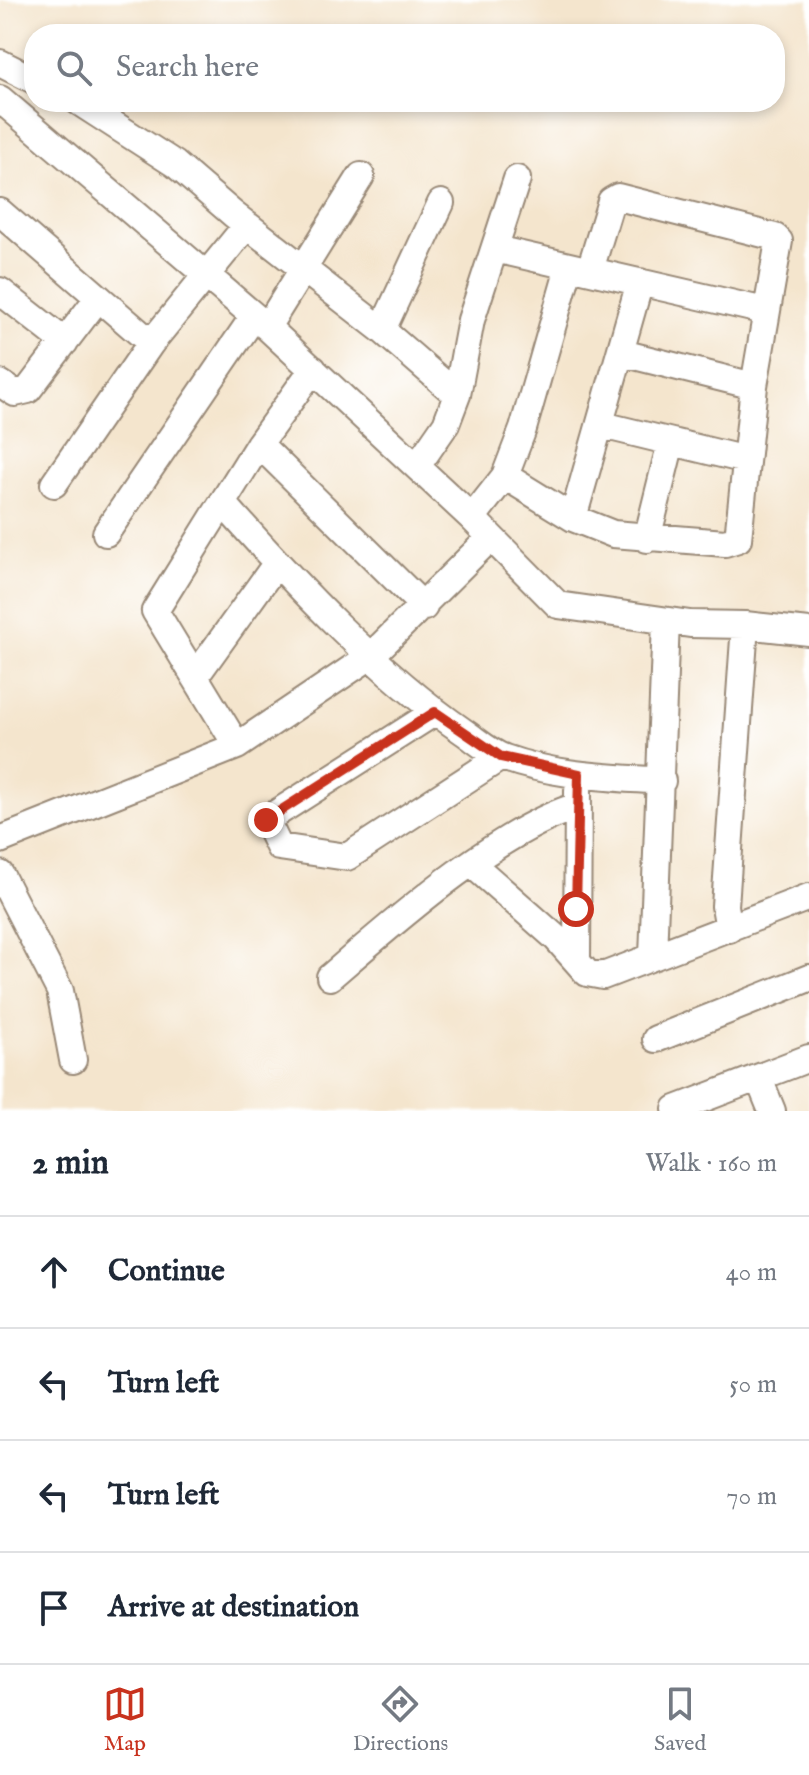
<!DOCTYPE html>
<html lang="en">
<head>
<meta charset="utf-8">
<style>
  body { margin:0; font-family:"IM FELL English",serif; background:#f2f2f3; color:#1f2937 }
  .stop { position:absolute; width:24px; height:24px; margin:-18px; border:6px solid #c8321e; border-radius:50%; background:#fff }
  .stop.end { background:#c8321e; border-color:#fff; box-shadow:0 2px 8px #0008 }
  .list { margin:0; padding:0; list-style:none }
  h2 { display:flex; justify-content:space-between; align-items:center; height:104px; margin:0; padding:0 32px; font-size:34px }
  h2 small { font-size:26px; font-weight:400; color:#747a83 }
  .list li { display:grid; grid-template-columns:52px 1fr auto; gap:24px; align-items:center; box-sizing:border-box; height:112px; padding:0 32px; border-top:2px solid #e0e1e3 }
  .list b { display:block; font-size:30px; white-space:nowrap }
  .list em { font-size:26px; font-style:normal; color:#747a83 }
  .icon { flex:none; width:44px; height:44px; fill:none; stroke:currentColor; stroke-width:2; stroke-linecap:round; stroke-linejoin:round }
  .map { position:relative; flex:none; width:809px; height:1111px; overflow:hidden }
  .search { position:absolute; background:#fff; box-shadow:0 4px 12px #0003; left:24px; right:24px; top:24px; height:88px; display:flex; align-items:center; gap:20px; box-sizing:border-box; padding:0 28px; border-radius:32px; color:#747a83; font-size:30px }
  .sheet { height:552px; background:#fff }
  nav { display:flex; justify-content:space-around; align-items:center; box-sizing:border-box; height:112px; border-top:2px solid #e0e1e3; background:#fff; font-size:22px; color:#747a83 }
  nav a { display:grid; justify-items:center; gap:4px }
  nav .on { color:#c8321e }
  .map>svg:first-child { display:block }
</style>
</head>
<body>
<div class="map">
<svg width="809" height="1111" viewBox="0 0 809 1111">
  <rect width="100%" height="100%" fill="#fff"/>
  <filter id="ink" filterUnits="userSpaceOnUse"><feTurbulence type="fractalNoise" baseFrequency=".0125" numOctaves="2"/><feDisplacementMap in="SourceGraphic" scale="16" xChannelSelector="R" yChannelSelector="G"/><feConvolveMatrix kernelMatrix="1 2 1 2 8 2 1 2 1" color-interpolation-filters="sRGB"/></filter>
  <filter id="wash" filterUnits="userSpaceOnUse"><feTurbulence type="fractalNoise" baseFrequency=".006" numOctaves="4" result="noise"/><feDisplacementMap in="SourceGraphic" scale="32" xChannelSelector="R" yChannelSelector="G"/><feGaussianBlur stdDeviation="1.8" result="paint"/><feColorMatrix in="noise" values="0 0 0 0 0 0 0 0 0 0 0 0 0 0 0 0 0 1.4 0 .05"/><feComposite in="paint" operator="in"/></filter>
  <g filter="url(#wash)">
    <rect width="100%" height="100%" fill="#f4e5cd"/>
  </g>
  <g filter="url(#ink)">
    <g fill="none" stroke-linecap="round" stroke-linejoin="round">
      <g stroke="#988876" stroke-width="30">
        <path id="minor" d="M0,63L34,80
          M0,99L267,327L472,518L558,605L690,624L745,625L809,632
          M79,102L175,164L233,214L382,330L457,395
          M0,212L151,343
          M495,249L765,311
          M0,291L65,342
          M267,327L361,176
          M382,330L441,203
          M622,353L754,386
          M0,383L15,393L28,390L98,298
          M602,425L746,460
          M259,444L424,607
          M417,466L446,424L457,395L471,320L517,179
          M505,476L573,518L613,534L725,543L738,539L754,386L779,241L775,237L618,197L611,201L590,270
          M54,484L151,343L247,225
          M224,504C293,582 378,673 464,732C476,740 490,753 505,758C555,776 609,777 662,781
          M472,518L505,476L523,429L569,268
          M573,518L640,282
          M106,533L254,316
          M647,539L671,442
          M195,677L276,564
          M435,712L266,820L279,847L347,857L501,757
          M237,746L155,611L259,444L313,369
          M0,840L237,746L372,655L490,538
          M472,864L556,938L587,973L603,976L809,897
          M0,874L60,991L73,1060
          M729,929L725,906L745,625
          M653,956L666,621
          M577,961L578,790
          M330,977C394,922 497,830 578,806
          M656,1039L809,978
          M759,1079L772,1111
          M676,1109L809,1058"/>
      </g>
      <use href="#minor" stroke="#fff" stroke-width="26"/>
    </g>
  </g>
  <g fill="none" stroke-linecap="round" stroke-linejoin="round" filter="url(#ink)">
    <path stroke="#c8321e" stroke-width="10" d="M266,820L435,712L501,757L579,774L576,909"/>
  </g>
</svg>
<div class="stop" style="left:576px;top:909px"></div>
<div class="stop end" style="left:266px;top:820px"></div>
<div class="search"><svg class="icon" aria-label="search" viewBox="0 0 24 24"><circle cx="10" cy="10" r="6"/><path d="M15 15l6 6"/></svg>Search here</div>
</div>
<section class="sheet">
<h2>2 min<small>Walk · 160 m</small></h2>
<ul class="list">
<li><svg class="icon" aria-label="ahead" viewBox="0 0 24 24"><path d="M12 20V5M6 11l6-6 6 6"/></svg><div><b>Continue</b></div><em>40 m</em></li>
<li><svg class="icon" aria-label="left" viewBox="0 0 24 24"><path d="M17 20v-9H6M10 6l-5 5 5 5"/></svg><div><b>Turn left</b></div><em>50 m</em></li>
<li><svg class="icon" aria-label="left" viewBox="0 0 24 24"><path d="M17 20v-9H6M10 6l-5 5 5 5"/></svg><div><b>Turn left</b></div><em>70 m</em></li>
<li><svg class="icon" aria-label="arrive" viewBox="0 0 24 24"><path d="M6 21V4h12l-3 4 3 4H6"/></svg><div><b>Arrive at destination</b></div></li>
</ul>
</section>
<nav>
<a class="on"><svg class="icon" aria-label="map" viewBox="0 0 24 24"><path d="M3 6l6-2 6 2 6-2v14l-6 2-6-2-6 2zM9 4v14M15 6v14"/></svg>Map</a>
<a><svg class="icon" aria-label="directions" viewBox="0 0 24 24"><path d="M12 3l9 9-9 9-9-9zM9 14v-3h6M13 9l2 2-2 2"/></svg>Directions</a>
<a><svg class="icon" aria-label="saved" viewBox="0 0 24 24"><path d="M7 4h10v16l-5-4-5 4z"/></svg>Saved</a>
</nav>
</body>
</html>
